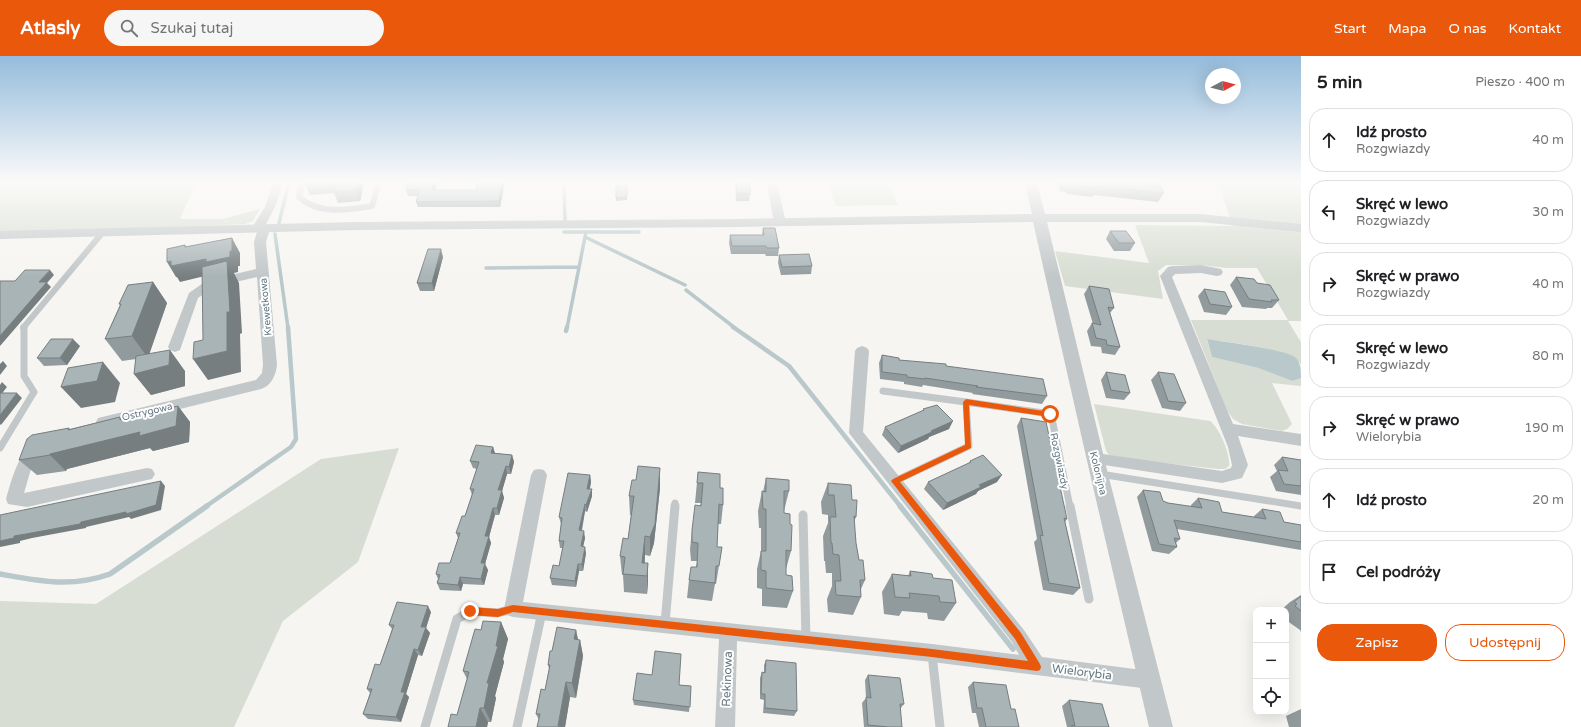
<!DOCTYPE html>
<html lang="pl">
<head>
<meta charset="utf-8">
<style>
  body { margin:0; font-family:"Varela Round",sans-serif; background:#f6f6f6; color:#202124 }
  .controls { position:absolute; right:12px; bottom:12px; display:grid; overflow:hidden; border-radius:8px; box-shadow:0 4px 16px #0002 }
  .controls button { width:36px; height:36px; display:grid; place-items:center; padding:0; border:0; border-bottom:1px solid #e0e0e0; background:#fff; color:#202124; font:20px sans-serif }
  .compass { position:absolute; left:1205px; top:12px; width:36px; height:36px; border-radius:50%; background:#fff; box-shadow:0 4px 16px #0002; rotate:83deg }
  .stop { position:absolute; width:12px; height:12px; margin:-9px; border:3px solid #ea580c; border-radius:50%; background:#fff }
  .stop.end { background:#ea580c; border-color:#fff; box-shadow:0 1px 4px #0008 }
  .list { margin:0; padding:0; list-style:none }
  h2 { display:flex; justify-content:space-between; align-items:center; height:52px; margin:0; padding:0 16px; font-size:17px }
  h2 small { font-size:13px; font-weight:400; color:#757577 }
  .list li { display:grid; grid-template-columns:26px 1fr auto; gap:12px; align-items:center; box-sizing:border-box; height:64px; margin:0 8px 8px; padding:0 8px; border:1px solid #e0e0e0; border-radius:16px }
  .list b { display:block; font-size:15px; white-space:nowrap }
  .list p { margin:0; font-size:13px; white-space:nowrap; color:#757577 }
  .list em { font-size:13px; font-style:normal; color:#757577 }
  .actions { display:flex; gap:8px; padding:12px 16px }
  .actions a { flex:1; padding:9px 0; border:1px solid #ea580c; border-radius:16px; text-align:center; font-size:14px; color:#ea580c }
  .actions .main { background:#ea580c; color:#fff }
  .icon { flex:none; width:22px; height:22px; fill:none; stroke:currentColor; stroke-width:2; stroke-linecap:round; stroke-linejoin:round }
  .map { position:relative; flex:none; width:1301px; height:671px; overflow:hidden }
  header { display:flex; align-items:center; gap:24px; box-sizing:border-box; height:56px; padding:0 20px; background:#ea580c; color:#fff }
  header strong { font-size:19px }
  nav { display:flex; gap:22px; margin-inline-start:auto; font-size:14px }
  .search { width:280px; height:36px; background:#f6f6f6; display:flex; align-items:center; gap:10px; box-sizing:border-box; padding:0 14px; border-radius:22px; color:#757577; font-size:15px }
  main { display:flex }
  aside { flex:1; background:#fff }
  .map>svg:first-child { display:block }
</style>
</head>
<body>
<header>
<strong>Atlasly</strong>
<div class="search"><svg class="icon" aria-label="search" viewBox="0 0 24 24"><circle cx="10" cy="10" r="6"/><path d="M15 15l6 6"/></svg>Szukaj tutaj</div>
<nav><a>Start</a><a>Mapa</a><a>O nas</a><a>Kontakt</a></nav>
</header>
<main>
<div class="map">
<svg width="1301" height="671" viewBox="0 0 1301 671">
  <rect width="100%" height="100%" fill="#f6f5f1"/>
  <path fill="#d7ddd2" d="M0,127H196L180,163H223L260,153L253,165L245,168L0,178Z
    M828,127H888L898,149L836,150Z
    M1218,127H1301V265H1288L1301,286V309C1300,307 1298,304 1295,302C1286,294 1222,284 1207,284L1212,301L1258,312L1292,325L1301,321V330L1272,327L1292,368L1287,373L1282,375L1242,368L1233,363L1227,354L1191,264H1288L1257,212H1226L1201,209H1166L1158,215L1163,243L1065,230L1055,195L1149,207L1135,169L1233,170Z
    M1094,348L1210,365C1219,371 1231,399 1229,410L1225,413H1218L1146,405L1109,399L1106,395Z
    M399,392L358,506L283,565L234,671H0V545L96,548L321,403Z"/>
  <path fill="#b9c8cb" d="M1207,283C1224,286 1285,293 1296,302C1301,307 1301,315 1301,322L1292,325L1258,312L1212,301Z"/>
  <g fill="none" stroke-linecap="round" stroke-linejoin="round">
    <path stroke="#b9c8cb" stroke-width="3.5" d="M564,127L565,165
      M279,167L288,130
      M564,176H586L585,181L685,229
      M586,176H639
      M275,178L288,272
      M486,212L579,211
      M686,234L735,272
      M567,272L585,181"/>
    <path stroke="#b9c8cb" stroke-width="4.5" d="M733,271L789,310L901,451
      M566,275L567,271
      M205,451L291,391L296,383L288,271"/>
    <path stroke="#b9c8cb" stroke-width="5.5" d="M900,450L1013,593
      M0,518C39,525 71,532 110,518L207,450"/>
    <path stroke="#c2c7c9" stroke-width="6" d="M302,127L299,141C319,159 348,154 372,150L379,127
      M23,272L103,176"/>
    <path stroke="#c2c7c9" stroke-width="7" d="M883,335L966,346
      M0,392L34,336L24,320V271
      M1100,418L1301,450
      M895,425L969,390L966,346L1051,358L1070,451
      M675,451V447"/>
    <path stroke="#c2c7c9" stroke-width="9" d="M1070,450L1089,543
      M803,459L806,584
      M665,568L675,450
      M932,598L940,671
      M425,671L457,563L471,555L497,557L513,553
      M517,671L542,556"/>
    <path fill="#c2c7c9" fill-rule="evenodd" d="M273,127H283L275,151L265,170L270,173L266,186L277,309C276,319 271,330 261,333L103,372L98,370L96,366L98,362L256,324L262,317L263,309L257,221L214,231L198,242L180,294L175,296L170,294L168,291L189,237L206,225L256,213L254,186L257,176L253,175L251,173L265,151Z
      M767,127H777L786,167L784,169L780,170L774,167Z
      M1201,209L1221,213L1223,216L1221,219L1217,220L1201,217L1175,218L1172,221L1233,368L1301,378V390L1238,380L1248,409L1242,422L1222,427L1091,407L1088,403L1091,399L1096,397L1222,415L1231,412L1232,409L1228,391L1160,220L1168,211L1172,210Z
      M862,290L867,292L869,295L863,376L1024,574L1042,601L1150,615L1157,617L1159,624L1157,631L1150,633L932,606L737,585L735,671H715L719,583L513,561L507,559L504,553L531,419L534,414L539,413L544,414L547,419L523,546L932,588L1019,599L1012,586L849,377L855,295L857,292Z
      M36,388L41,390L43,394L31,413L24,437L147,412L152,413L155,418L152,423L147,424L27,451L8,448L6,443C11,427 18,394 36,388Z"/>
    <path fill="#c2c7c9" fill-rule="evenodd" d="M1025,127H1037L1045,158H1200L1301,168V176L1200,166H1047L1108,418L1173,671H1149L1090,418L1033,166L739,171L356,174L0,183V175L356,166L739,163L1032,158Z"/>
  </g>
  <path fill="#919b9d" d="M305,127H364L360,145L338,147L334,137L310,139L305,128Z
    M408,127H437L435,134H476L504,130L500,151H418L416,146L418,140H408L406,134Z
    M735,127H750V138L749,145H736Z
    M1058,127H1159L1164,137L1158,146L1094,139L1093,141L1067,138L1066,136L1060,135Z
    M616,130H627V144L616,145Z
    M763,172L779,192L778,200H766L765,198H731L729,187L730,179H762Z
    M1110,175L1135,187L1130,195H1114L1106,183Z
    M779,199L812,210L811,218L781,219L778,207Z
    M443,201L434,235H420L417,227Z
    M1236,221L1257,227L1279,244L1272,252H1267L1266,253L1242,251L1230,229Z
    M153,226L167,247L149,298L185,315V330L151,339L134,318L136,303L122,305L105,283L120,249L119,248Z
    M1089,230L1114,252L1110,257L1120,291L1115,299L1102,297L1101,291L1091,290L1087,275L1092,267L1093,268L1084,238Z
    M1204,233L1232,251L1226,259L1204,256L1198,240Z
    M80,290L67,309L44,310L37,302Z
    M882,299L899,304L946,310L1047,340L1042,348L972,338L973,337L923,329L922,331L904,328V326L880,323L879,307Z
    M1106,316L1130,337L1124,344L1106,342L1101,324Z
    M1158,316L1186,347L1180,355L1162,352L1151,324Z
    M178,350L190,366L189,386L153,395L150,392L67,413L66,415L37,419L19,404L69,372L70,373L120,361L123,364Z
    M923,353L949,373L929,381L928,383L898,397L882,379L885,371L923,355Z
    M1021,362L1067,463L1065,466L1080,532L1073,539L1043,534L1034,486L1037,483L1017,370Z
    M493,391L495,397L512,399L514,406L511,418H507L502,435L504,442L499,459H495L489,481L491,487L485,508L488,514L484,529L463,528L461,535L440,534L437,527L438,523L436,518L450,507L458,482L456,477L465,460L472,439L470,433L477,413L473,412L470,405Z
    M1282,401L1301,404V439L1276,435L1270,421L1277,415L1274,409Z
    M970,405L997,426L978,435L976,438L943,454L924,433L928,426L968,408Z
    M698,416L720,432L723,449L721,468H718L717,491H722L716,528H715L712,545L687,542L689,524L696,511L697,505H691L690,493L692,474L701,447H695Z
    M590,419L591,426L590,433H592V440L587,456L585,455L582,475L585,482L583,490L586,497L583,515H579L576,531L552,529L550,522L559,510L563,492H560L559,485L561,468L559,461Z
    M766,422L789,435L784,455L791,495L786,513V519L793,535L787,552L762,550V533L757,532V513L761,495V472H759L758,455L762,435L763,436Z
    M828,427L852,444L856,461L854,466L856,487L859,504L865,524L861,533V541L853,559L828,556L827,543L832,530V517H826L825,505H824L823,480L828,467V459L822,458L821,446Z
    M660,432L654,487L650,500L645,499V507H648V526L647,538L624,536L623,519H622L620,500L628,483L631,459H630L629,440Z
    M1143,434L1163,445L1168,447L1191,451V449L1198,442L1222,456L1254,461V460L1262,453L1284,466L1301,469V494L1177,473L1180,483L1176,487L1177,491L1169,498L1152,495L1137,441Z
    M910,515L933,522L956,547L944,565L928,563L927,557L902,555L899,560L884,558L882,536L892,518L908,520Z
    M1301,539V576L1300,574L1286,564V554H1281L1290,546Z
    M431,556L426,572L430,577L422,600L418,599L406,638L409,641L401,666L368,663L363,658L370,637L367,633L380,609L392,573L389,569Z
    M501,566L508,583L503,603L504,606L495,640L496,642L491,666H488L487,671H448L457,659L467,623L463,615L481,574Z
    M576,574L578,584H580L583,600L576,642L570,641L565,671L539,664L536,658L545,634L549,613L548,609Z
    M766,604L797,655L794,660L763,657L764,644L760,643V622L762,616H764V609Z
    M868,619L904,648L900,653L902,671H864L862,647L866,642L865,624Z
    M973,626L1019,671H979L976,657H972L968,631Z
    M679,629L691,630L689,656L634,649L633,644Z
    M1069,644L1109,671H1067L1062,650Z
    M1301,653V671H1289L1286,660Z"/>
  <path fill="#767e80" d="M358,127H364L360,145L356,134Z
    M434,127H437L434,140L432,134Z
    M502,127H503L504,130L500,151L499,145Z
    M232,182L240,197V210H238V216L234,217L239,227L242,277L240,278L241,316L208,324L193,303L227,295L213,218L180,226L177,221H176L167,206L185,191V189L194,204L230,195Z
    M441,193L443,201L434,235L432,227Z
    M50,214L54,219L47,227L51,231L0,290V280L39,226Z
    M153,226L167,247L148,302L132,280Z
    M73,283L80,290L67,309L60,302Z
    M170,294L185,315V330L151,339L134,318Z
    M3,305L7,310L0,319V308Z
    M103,306L120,327L115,346L81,352L61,331Z
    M2,326L7,331L0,340V329Z
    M17,337L22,342L1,369L0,368V359Z
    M178,350L190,366L189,386L153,395L150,392L67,413L66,415L50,399V398L120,364V361L134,376H140Z
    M953,365L949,373L929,381L928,383L898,397L901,390L931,375Z
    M493,391L495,398L491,397Z
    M512,399L514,406L511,418L509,411Z
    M506,410L507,418L502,435L504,442L499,459L497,452L498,434Z
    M660,412V432L654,487L650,500V481Z
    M590,419L591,426L588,440L587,433Z
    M1002,419L997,426L978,435L976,438L943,454L947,447L979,429Z
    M161,425L165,430L161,454L131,463L129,461L86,471V472L32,482L20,485V487L0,491V485L14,480L81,466Z
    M592,433V440L587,456L586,449Z
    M585,448V455L580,481L579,474Z
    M493,452L495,459L489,481L491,487L485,508L488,514L484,529L481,523V507L485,480Z
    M584,475L585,482L582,496L581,490Z
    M645,480V499L643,520L642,507Z
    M585,491L586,497L583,515L582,508Z
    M648,507V526L647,538V520Z
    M578,508L579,515L576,531L575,525Z
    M460,521L463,528L461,535L458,529Z
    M428,550L431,556L426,572L430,577L422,600L418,594L421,571Z
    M501,566L508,583L503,603L504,606L495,640L496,642L491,666L484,652L487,627Z
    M576,574L579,589L580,584L583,600L576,642L572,627L574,583Z
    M414,593L418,599L406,638L409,641L401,666L396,661L401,636Z
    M566,626L570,641L565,671H558Z
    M480,652L488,666L487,671H476Z"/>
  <path fill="#a9b4b7" stroke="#767e80" d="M336,127H358L356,134L334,136Z
    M408,127H434L432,134H476L477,127H502L499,145L416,146L420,134H406Z
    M737,127H750V138L737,137Z
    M1071,127H1159L1164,137L1097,130L1098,132L1071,129Z
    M616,130H627V141L616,142Z
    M763,172H775L779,192H767L766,190H732L730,179H764Z
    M1110,175H1126L1135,187H1119Z
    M232,182V195H230V201L206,206V203L171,210V205L167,206V193L185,189V191Z
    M428,193H441L432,227H417Z
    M809,198L812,210L782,211L779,199Z
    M227,205L230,256H227V295L193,303L194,286L203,284L202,211Z
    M25,214H50L39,226H47L0,280V225H15Z
    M1236,221L1254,223L1257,227L1270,229L1279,244H1271L1272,246L1249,243Z
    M153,226L132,280L105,283L121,248H119L128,229Z
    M1089,230L1109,233L1114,252L1108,251L1120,291L1107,289L1106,284L1096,282L1092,267L1101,269Z
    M1204,233L1225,236L1232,251L1210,248Z
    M51,283H73L60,302H37Z
    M170,294L169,309L134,318L136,300Z
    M882,299L899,302V304L946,308V310L1043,323L1047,340L976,331L978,330L925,322V323L907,321V319L882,316Z
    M103,306L97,325L61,331L68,312Z
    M1106,316L1125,319L1130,337L1111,334Z
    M1158,316L1174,318L1186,347L1168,345Z
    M0,337H17L0,359Z
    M937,349L953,365L931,375L932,376L901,390L885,371L924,354L923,353Z
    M178,350L176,370L139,380L140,376L50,398V399L19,404L27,383L32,379L69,372L68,374L120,361V364Z
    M1021,362L1046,366L1067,463L1064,462L1080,532L1049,527L1040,479L1043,480Z
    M476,389L493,391L491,397L512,399L509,411L506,410L498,434H502L497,452H493L485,480H489L481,507H485L481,523L460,521L458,529L437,527L440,519L436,518L439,507H450L460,477H456L462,460H465L474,433H470L479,406L470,405Z
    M983,399L1002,419L979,429L981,431L947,447L928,426L971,406L970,405Z
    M1282,401L1301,404V430L1284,428L1278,414L1288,415Z
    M638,410L660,412L655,468L650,481L645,480L642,507H648L647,520L623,518L625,501L620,500L623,482L628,483L634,440H629L632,424H636Z
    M698,416L720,418V432H723V449L719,448L717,491H722L719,510H716L715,527L689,524L691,511H697L698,487L692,486V474L695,449L701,450L703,427H697Z
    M568,417L590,419L587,433H592L586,449L585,448L579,474L584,475L581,490L585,491L582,508H578L575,525L550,522L553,509L559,510L564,485H559L562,462L559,461Z
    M766,422L789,424V435H784V457L790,458V468L792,469L791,495L786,494V519L792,520L793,535L766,532V515L761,514V495H766V453H763L762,435L766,436Z
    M161,425L156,449L126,458V456L81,466L80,468L26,478L14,480V482L0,485V459Z
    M828,427L851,429L852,444H857L856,461L854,460L856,487L859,504H863L865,524H860L861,541L836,539L835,525H841L839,499L833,498L832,487H831L830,461H836L834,439H828Z
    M1143,434L1160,436L1163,445L1168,447L1202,452L1198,442L1209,444L1219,446L1222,456L1266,463L1262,453L1280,456L1284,466L1301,469V486L1174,464L1180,483L1174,482L1177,491L1159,488Z
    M910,515L932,518L933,522L952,524L956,547L940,546L939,540L909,537L910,542L895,541L892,518L911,520Z
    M1301,540V555L1295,550L1297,548L1294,546Z
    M397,546L428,550L421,571H426L418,594L414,593L401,636H405L396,661L363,658L372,633H367L375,608L380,609L394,569H389Z
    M483,565L501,566L496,590H498L487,627H489L484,652H480L476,671H448L451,658L457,659L469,616L463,615L475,573L481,574Z
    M557,571L576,574L574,583L580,584L572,627L566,626L558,670L563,671H537L540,658H536L541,633L545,634L550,609H548L550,595H552Z
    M655,595L681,598L679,629L691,630L690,651L633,644L637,617L652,619Z
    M766,604L796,607L797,655L765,652V638H761L762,616L765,617Z
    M868,619L900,622L904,648H900L902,671H889L868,669L866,641L871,642Z
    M973,626L1006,629L1011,653H1015L1019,671H986L982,652H977Z
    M1069,644L1102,648L1109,671H1072V669L1075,670Z"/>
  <linearGradient id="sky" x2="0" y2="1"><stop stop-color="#95bcdc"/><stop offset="0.57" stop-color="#fbfaf9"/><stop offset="1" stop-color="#fbfaf9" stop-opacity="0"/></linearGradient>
  <rect width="1301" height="221" fill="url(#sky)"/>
  <path fill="#ea580c" d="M966,343L1050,356L1054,358L1050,361L969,349L971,392L900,426L1021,577L1040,608L1041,611L1040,614L1037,615L932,601L513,556L498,561L470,559L466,555L470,551L498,553L513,549L932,593L1028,605L1015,583L891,425L893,423L965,389L963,346Z"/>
  <g text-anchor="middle" stroke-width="4" stroke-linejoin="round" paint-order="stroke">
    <g font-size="10" fill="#637984" stroke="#fff">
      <text transform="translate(265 251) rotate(-95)" y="4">Krewetkowa</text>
      <text transform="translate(147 355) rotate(-13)" y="4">Ostrygowa</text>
      <text transform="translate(1060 405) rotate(78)" y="4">Rozgwiazdy</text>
      <text transform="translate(1099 417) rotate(76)" y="4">Kolonijna</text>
    </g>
    <g font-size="12" fill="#637984" stroke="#fff">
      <text transform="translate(1082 616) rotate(7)" y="4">Wielorybia</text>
      <text transform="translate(727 623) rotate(-88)" y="4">Rekinowa</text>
    </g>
  </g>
</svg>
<div class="controls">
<button>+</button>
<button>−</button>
<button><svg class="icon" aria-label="locate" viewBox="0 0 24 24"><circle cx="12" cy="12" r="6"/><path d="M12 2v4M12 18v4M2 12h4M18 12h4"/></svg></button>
</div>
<svg class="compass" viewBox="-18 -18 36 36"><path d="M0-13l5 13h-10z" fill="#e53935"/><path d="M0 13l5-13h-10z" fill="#757577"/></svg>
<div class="stop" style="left:1050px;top:358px"></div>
<div class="stop end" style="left:470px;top:555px"></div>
</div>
<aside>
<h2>5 min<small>Pieszo · 400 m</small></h2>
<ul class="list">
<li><svg class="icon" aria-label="ahead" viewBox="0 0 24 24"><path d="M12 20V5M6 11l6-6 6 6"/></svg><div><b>Idź prosto</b><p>Rozgwiazdy</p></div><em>40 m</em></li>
<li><svg class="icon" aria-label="left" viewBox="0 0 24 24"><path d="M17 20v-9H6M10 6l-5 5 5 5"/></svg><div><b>Skręć w lewo</b><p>Rozgwiazdy</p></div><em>30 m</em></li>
<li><svg class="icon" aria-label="right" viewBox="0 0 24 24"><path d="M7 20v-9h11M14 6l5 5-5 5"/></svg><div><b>Skręć w prawo</b><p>Rozgwiazdy</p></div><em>40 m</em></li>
<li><svg class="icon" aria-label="left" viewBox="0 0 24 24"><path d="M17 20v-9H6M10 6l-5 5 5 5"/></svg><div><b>Skręć w lewo</b><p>Rozgwiazdy</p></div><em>80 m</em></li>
<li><svg class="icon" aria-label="right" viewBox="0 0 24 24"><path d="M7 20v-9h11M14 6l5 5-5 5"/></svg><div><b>Skręć w prawo</b><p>Wielorybia</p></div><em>190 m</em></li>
<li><svg class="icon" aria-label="ahead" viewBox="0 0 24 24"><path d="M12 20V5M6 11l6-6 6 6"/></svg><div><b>Idź prosto</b></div><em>20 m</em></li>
<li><svg class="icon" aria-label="arrive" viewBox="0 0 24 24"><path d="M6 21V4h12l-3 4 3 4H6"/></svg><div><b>Cel podróży</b></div></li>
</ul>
<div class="actions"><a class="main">Zapisz</a><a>Udostępnij</a></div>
</aside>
</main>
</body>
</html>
